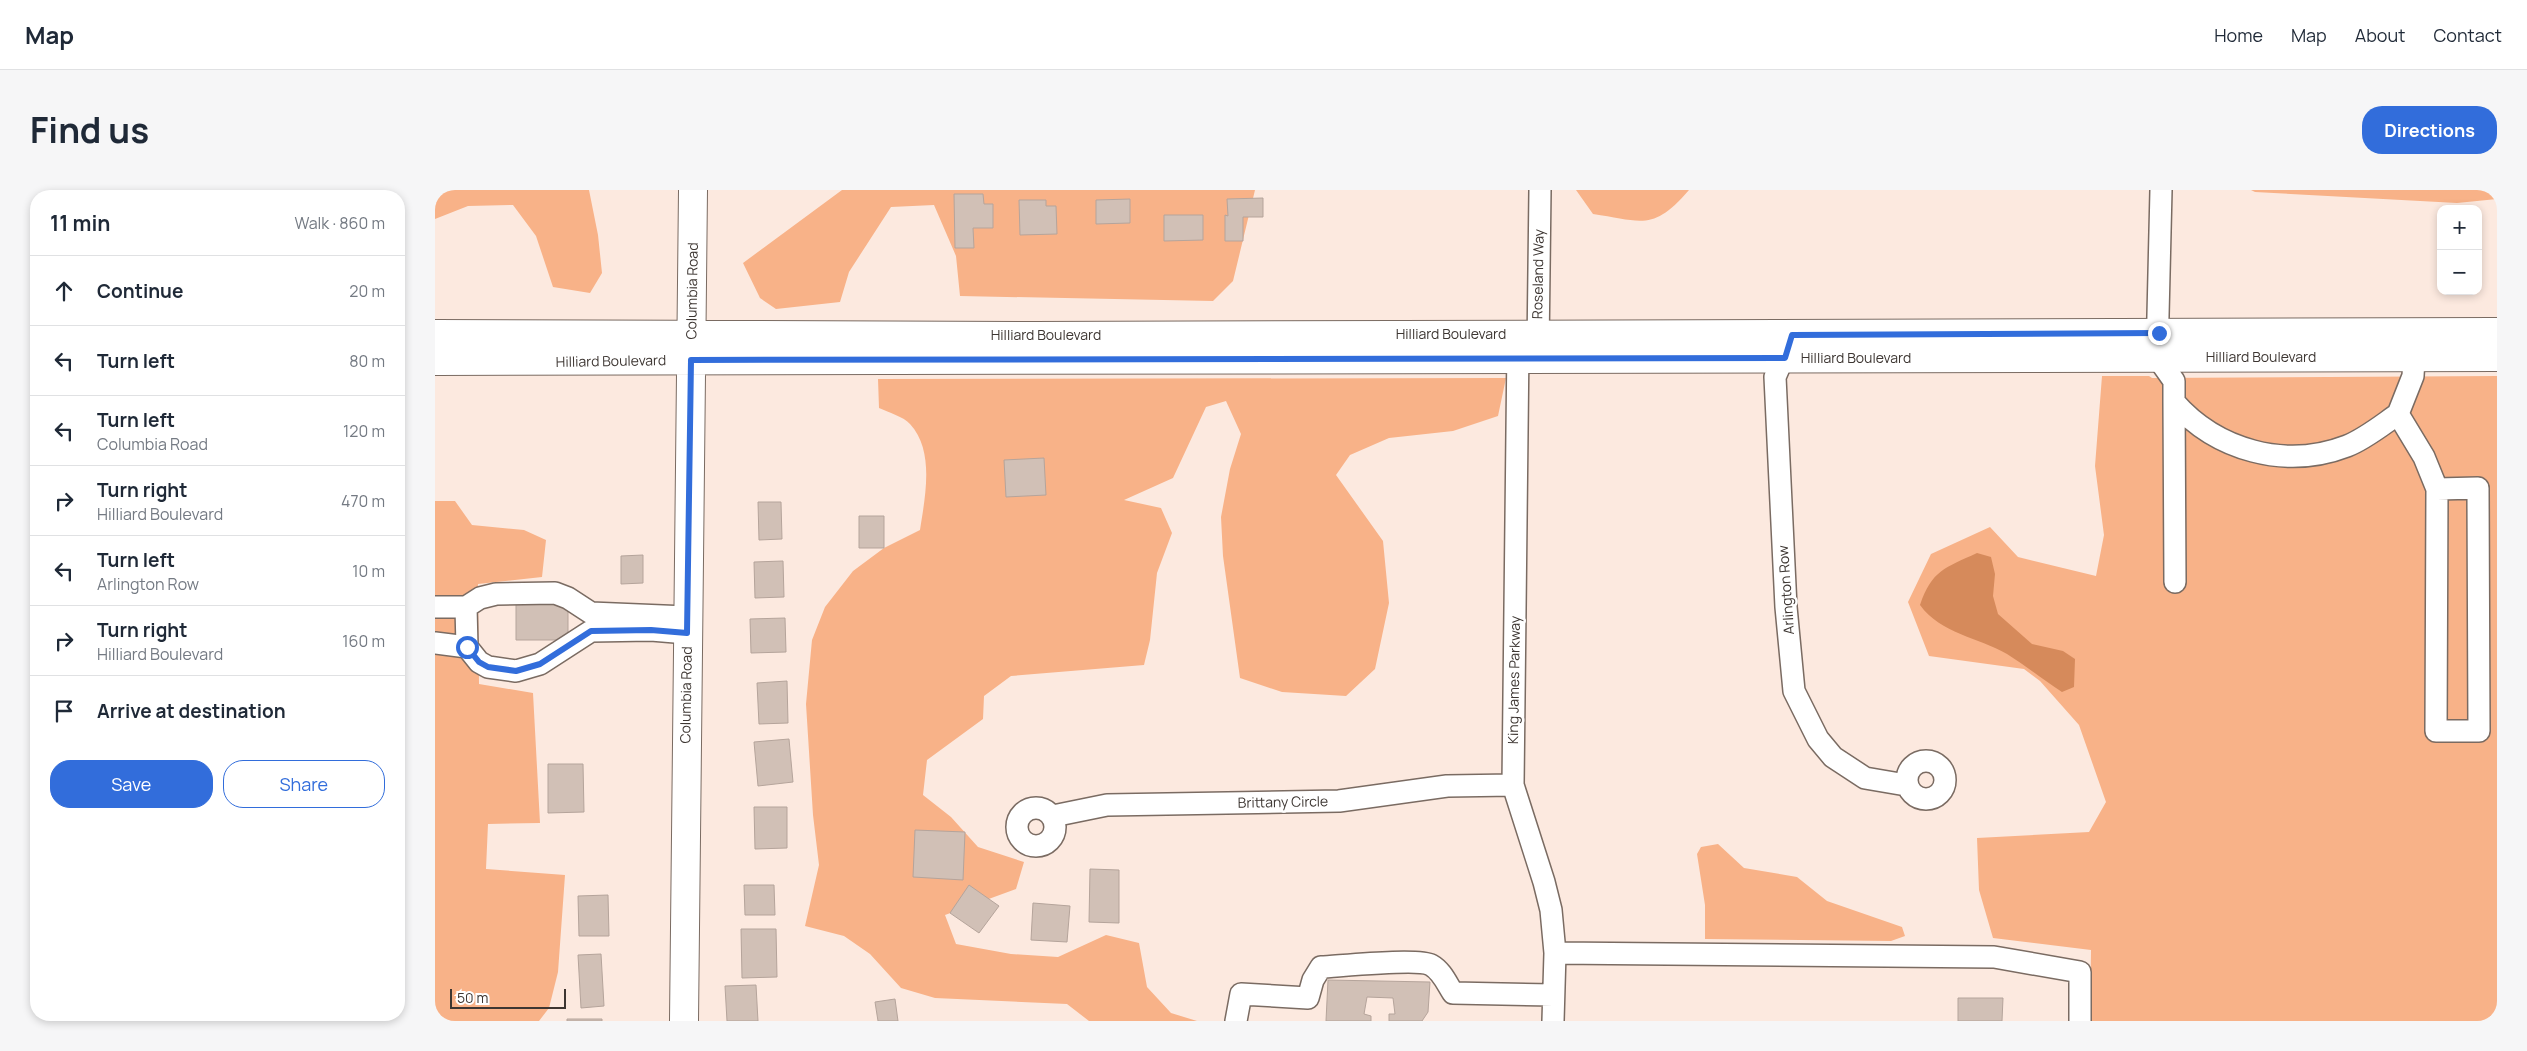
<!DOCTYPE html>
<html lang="en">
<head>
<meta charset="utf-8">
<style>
  body { margin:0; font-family:Manrope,sans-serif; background:#f6f6f7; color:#1f2937 }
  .controls { position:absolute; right:15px; top:15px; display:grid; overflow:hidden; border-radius:10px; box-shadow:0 2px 8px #0003 }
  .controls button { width:45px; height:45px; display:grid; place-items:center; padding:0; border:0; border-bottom:1px solid #e0e1e3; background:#fff; color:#1f2937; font:25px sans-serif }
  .scale { position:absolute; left:15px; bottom:12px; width:116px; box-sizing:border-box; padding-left:5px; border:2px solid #3d3632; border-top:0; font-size:14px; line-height:18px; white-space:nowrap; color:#3d3632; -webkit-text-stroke:4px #fff; paint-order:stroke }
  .stop { position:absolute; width:15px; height:15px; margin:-11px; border:4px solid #326ddb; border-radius:50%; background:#fff }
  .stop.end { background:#326ddb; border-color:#fff; box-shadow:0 1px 5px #0008 }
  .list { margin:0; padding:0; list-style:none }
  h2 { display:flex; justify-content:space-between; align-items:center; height:65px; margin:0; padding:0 20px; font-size:21px }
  h2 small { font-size:16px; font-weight:400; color:#747a83 }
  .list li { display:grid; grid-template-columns:32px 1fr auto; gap:15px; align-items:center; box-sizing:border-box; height:70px; padding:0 20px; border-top:1px solid #e0e1e3 }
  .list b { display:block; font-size:19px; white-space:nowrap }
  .list p { margin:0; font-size:16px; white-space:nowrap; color:#747a83 }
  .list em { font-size:16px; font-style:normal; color:#747a83 }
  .actions { display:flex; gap:10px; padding:15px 20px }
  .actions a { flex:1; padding:11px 0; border:1px solid #326ddb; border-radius:20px; text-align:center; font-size:18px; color:#326ddb }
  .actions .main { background:#326ddb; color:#fff }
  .icon { flex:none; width:28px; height:28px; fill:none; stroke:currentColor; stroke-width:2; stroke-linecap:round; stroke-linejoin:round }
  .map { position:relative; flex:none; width:2062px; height:831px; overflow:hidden; border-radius:20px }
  header { display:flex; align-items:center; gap:30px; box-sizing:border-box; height:70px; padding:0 25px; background:#fff; border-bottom:1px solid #e0e1e3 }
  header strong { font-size:24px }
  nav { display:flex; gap:28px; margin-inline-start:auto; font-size:18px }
  .intro { display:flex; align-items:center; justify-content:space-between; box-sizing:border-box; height:120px; padding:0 30px }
  h1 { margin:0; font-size:35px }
  .button { padding:12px 22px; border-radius:20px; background:#326ddb; color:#fff; font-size:18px; font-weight:700 }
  main { display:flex; gap:30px; padding:0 30px }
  aside { flex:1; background:#fff; border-radius:20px; box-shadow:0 2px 8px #0003 }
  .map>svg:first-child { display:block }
</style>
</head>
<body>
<header>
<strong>Map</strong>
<nav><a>Home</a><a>Map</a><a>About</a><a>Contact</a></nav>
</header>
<div class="intro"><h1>Find us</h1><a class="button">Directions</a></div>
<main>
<aside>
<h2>11 min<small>Walk · 860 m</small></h2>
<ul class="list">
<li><svg class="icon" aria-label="ahead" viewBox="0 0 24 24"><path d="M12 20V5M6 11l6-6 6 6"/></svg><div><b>Continue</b></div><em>20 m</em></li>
<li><svg class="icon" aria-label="left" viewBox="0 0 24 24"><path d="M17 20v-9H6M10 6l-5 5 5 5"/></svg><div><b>Turn left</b></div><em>80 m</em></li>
<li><svg class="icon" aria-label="left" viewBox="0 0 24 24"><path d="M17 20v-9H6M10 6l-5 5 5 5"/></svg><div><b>Turn left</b><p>Columbia Road</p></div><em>120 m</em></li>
<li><svg class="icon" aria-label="right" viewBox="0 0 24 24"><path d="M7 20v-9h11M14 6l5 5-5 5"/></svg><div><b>Turn right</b><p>Hilliard Boulevard</p></div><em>470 m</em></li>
<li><svg class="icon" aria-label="left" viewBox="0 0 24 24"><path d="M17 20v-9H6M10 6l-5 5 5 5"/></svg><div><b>Turn left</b><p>Arlington Row</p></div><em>10 m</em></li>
<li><svg class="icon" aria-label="right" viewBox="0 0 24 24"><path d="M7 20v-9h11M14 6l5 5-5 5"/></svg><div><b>Turn right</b><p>Hilliard Boulevard</p></div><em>160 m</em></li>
<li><svg class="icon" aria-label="arrive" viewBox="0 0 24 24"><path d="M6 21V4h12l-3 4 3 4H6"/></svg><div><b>Arrive at destination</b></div></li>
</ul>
<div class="actions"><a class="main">Save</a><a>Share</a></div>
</aside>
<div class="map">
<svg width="2062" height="831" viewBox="0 0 2062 831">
  <rect width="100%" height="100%" fill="#fce9df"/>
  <path fill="#f8b288" d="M0,0H154L163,45L167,83L155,103L118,97L101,46L78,15L33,16L0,29Z
    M407,0H820L798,91L778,111L525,106L521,66L499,15L456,17L414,82L405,112L341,119L325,108L308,73Z
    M1141,0H1254C1218,42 1207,31 1158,24Z
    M1816,0H2062V9L2022,13L1820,2Z
    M1667,186H1714L1717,188L2062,186V831H1655L1656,760L1558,748L1544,700L1542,648L1654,642L1671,612L1644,535L1605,491L1589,479L1494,466L1473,412L1496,364L1555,337L1583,367L1661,386L1669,345L1660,276Z
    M1071,188L1063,226L1018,241L954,248L915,265L901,285L948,351L954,413L940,479L911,506L847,502L805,488L788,366L786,327L795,279L806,244L791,211L771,217L738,288L689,310L726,318L737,343L722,383L715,450L709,475L576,486L549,506L548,529L492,570L488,605L516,627L543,657L589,672L581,699L510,725L521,754L576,764L623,767L671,745L704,753L712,797L736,823L762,831H654L632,814L500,808L466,798L435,764L409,746L370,736L384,675L378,625L371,514L377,450L390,417L418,381L449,358L485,340C490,307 500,261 475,234C469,227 453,222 444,218L443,189Z
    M0,311H20L37,335L89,340L111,350L107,387L43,394L44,494L98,503L105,633L53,634L51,679L130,685L123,782L114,818L104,831H0Z
    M1283,654L1309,678L1362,687L1392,711L1467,737L1470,746L1456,751L1270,749V715L1262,664L1266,657Z"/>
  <path fill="#d68a5b" d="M1542,363L1556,367L1560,384L1558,406L1563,424L1597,454L1628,461L1640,469L1639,497L1627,502C1609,490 1591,476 1572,464C1543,447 1506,444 1485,415C1497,380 1510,378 1542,363Z"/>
  <path fill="#d1c0b6" stroke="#b5a49b" d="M519,4H548L549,14H558V38H538L539,58H520Z
    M828,8V27H808V51H790V25L793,26L792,9Z
    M695,9V33L661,34V10Z
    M584,10H611V16H621L622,44L585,45Z
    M729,25H768V50L729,51Z
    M609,268L611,305L571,307L569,270Z
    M323,312H346L347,349L324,350Z
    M424,326H449V358H424Z
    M208,365V393L186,394V366Z
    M348,371L349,407L320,408L319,372Z
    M133,412V450H81V413Z
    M350,428L351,462L316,463L315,429Z
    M352,491L353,533L324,534L322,493Z
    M354,549L358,592L323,596L319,552Z
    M113,574H148L149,622L113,623Z
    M319,617H352V658L320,659Z
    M480,640L530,642L528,690L478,687Z
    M655,679L684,680V733L654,732Z
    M309,695H339L340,725H310Z
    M534,695L564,716L544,743L515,723Z
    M173,705L174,746H144L143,706Z
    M598,713L635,716L632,752L596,750Z
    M306,739H341L342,787L307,788Z
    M166,764L169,816L146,818L143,765Z
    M893,790L995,792L993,822L987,831H954V824H960L958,808L932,807L929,824L936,826V831H891Z
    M321,795L323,831H292L290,796Z
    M1523,808H1568L1567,831H1523Z
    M460,809L463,831H443L440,812Z
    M132,829H167V831H132Z"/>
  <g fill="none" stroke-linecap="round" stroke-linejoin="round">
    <g stroke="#7a6b62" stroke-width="24">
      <path id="minor" d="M1726,0L1722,167L1739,191V212C1781,260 1850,280 1912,256C1930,249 1947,235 1963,224
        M1980,152L1978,186L1963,224L1989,267L2002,299L2001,541H2044L2043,298L2002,299
        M1083,154L1078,595L1109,692L1116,720L1120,763L1118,831
        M1353,157L1340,187L1351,417L1359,501L1383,549L1398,567L1430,588L1471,595
        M1103,159L1105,0
        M1739,212L1740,392
        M0,417H31L45,408L61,404L120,403L133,408L156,423L252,427
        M31,417L32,457
        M0,453L32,457L44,472L53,477L81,481L105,474L156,441L216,440L252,443
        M1472 590a19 19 0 1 1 38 0a19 19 0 1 1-38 0Z
        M582 637a19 19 0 1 1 38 0a19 19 0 1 1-38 0Z
        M618,626L672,615L904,611L1012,596L1078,595
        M1120,763L1559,767L1645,782V831
        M801,831L806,804L873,808L878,790L886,777C906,776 983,768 996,775C1007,781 1012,794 1018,803L1118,805"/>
    </g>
    <g stroke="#7a6b62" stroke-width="30">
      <path id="major" d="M0,144L598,146L2062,142
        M0,171L2062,167
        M249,831L258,0"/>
    </g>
    <use href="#minor" stroke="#fff" stroke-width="21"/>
    <use href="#major" stroke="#fff" stroke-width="28"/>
  </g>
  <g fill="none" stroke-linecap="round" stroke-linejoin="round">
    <path stroke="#326ddb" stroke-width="6" d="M32,457L44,472L53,477L81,481L105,474L156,441L216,440L252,443L256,170L1350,168L1357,145L1724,143"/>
  </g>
  <g text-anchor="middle" stroke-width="5" stroke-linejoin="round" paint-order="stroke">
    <g font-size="14" fill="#3d3632" stroke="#fff">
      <text transform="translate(1103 84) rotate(-89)" y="5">Roseland Way</text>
      <text transform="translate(257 101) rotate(-89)" y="5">Columbia Road</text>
      <text x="1016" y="149">Hilliard Boulevard</text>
      <text x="611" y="150">Hilliard Boulevard</text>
      <text x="1826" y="172">Hilliard Boulevard</text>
      <text x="1421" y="173">Hilliard Boulevard</text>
      <text transform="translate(176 171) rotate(-1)" y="5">Hilliard Boulevard</text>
      <text transform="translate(1351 400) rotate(-94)" y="5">Arlington Row</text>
      <text transform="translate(1079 490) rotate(-89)" y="5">King James Parkway</text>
      <text transform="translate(251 505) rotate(-89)" y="5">Columbia Road</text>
      <text transform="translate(848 612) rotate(-1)" y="5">Brittany Circle</text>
    </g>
  </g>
</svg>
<div class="controls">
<button>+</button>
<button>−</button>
</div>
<div class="scale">50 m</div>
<div class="stop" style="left:32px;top:457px"></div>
<div class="stop end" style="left:1724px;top:143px"></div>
</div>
</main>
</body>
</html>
